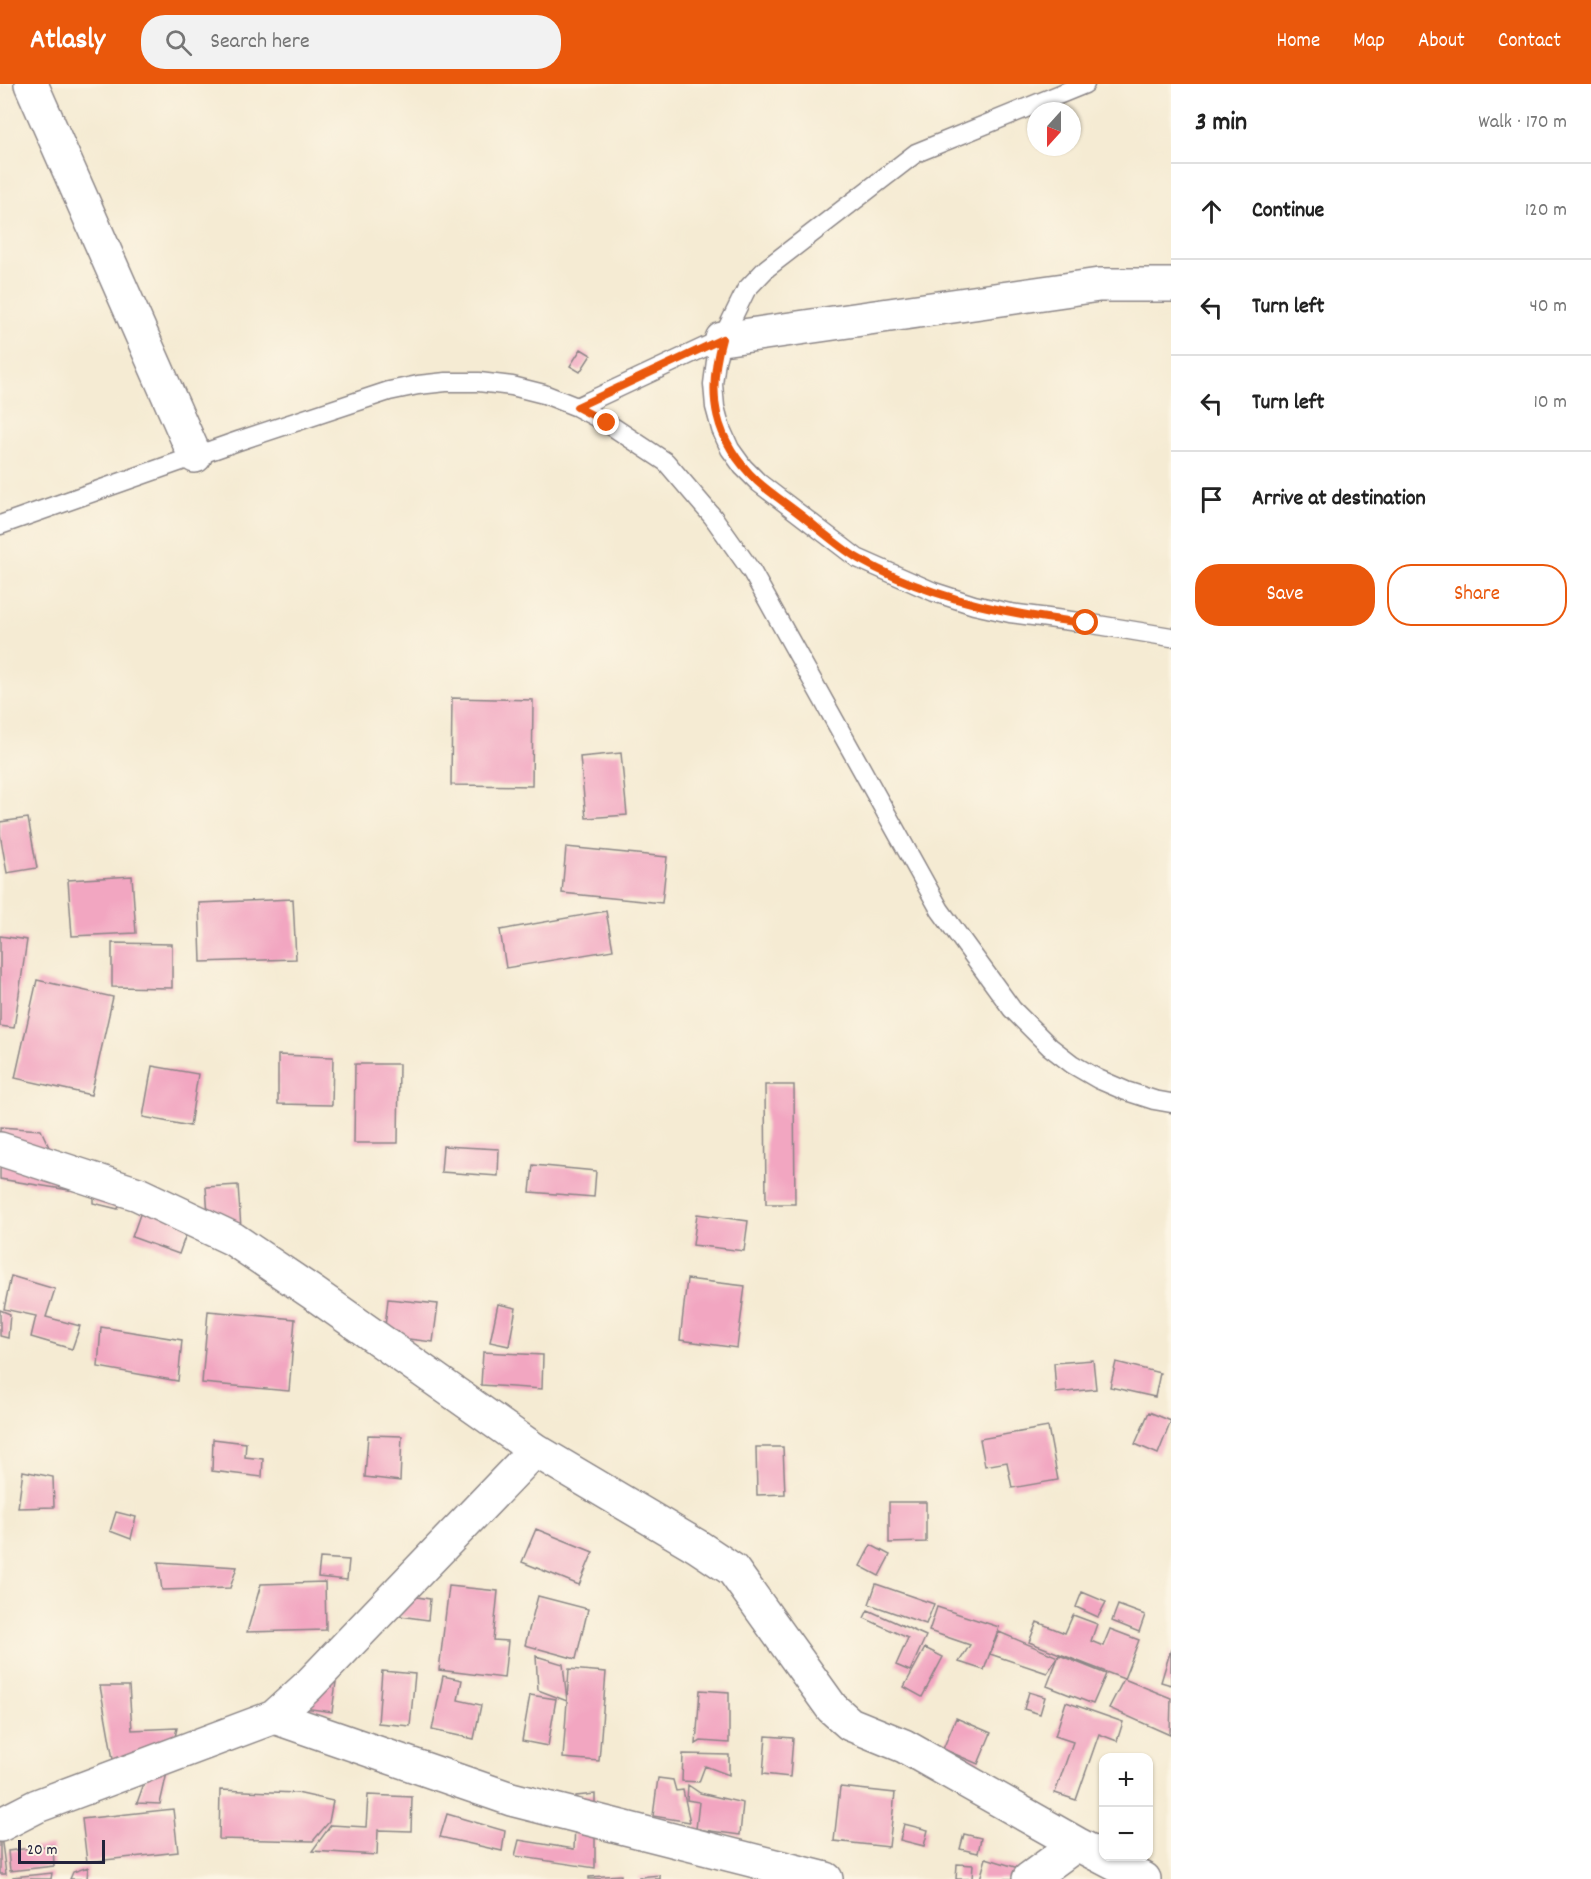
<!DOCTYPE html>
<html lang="en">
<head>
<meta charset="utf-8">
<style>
  body { margin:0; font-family:Dekko,sans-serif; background:#f2f2f2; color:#222 }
  .controls { position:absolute; right:18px; bottom:18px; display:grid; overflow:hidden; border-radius:12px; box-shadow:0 2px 4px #0004 }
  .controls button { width:54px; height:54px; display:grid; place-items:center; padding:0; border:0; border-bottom:2px solid #e0e0e0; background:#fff; color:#222; font:30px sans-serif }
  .compass { position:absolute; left:1027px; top:18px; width:54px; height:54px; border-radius:50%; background:#fff; box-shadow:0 2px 4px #0004; rotate:201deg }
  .scale { position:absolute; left:18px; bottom:15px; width:87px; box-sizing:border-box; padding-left:6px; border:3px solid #22223b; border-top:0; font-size:16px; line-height:21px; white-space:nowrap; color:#22223b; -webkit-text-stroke:4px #fcf5e5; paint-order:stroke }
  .stop { position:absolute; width:18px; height:18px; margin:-14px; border:4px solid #ea580c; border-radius:50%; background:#fff }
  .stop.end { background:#ea580c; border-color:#fff; box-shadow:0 2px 6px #0008 }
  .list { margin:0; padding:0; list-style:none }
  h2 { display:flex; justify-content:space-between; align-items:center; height:78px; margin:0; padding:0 24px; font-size:26px }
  h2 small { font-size:20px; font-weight:400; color:#767676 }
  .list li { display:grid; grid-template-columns:39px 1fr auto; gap:18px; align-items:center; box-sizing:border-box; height:96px; padding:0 24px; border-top:2px solid #e0e0e0 }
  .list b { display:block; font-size:22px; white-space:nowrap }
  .list em { font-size:20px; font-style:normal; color:#767676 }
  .actions { display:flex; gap:12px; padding:18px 24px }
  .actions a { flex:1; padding:14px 0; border:2px solid #ea580c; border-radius:24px; text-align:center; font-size:21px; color:#ea580c }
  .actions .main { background:#ea580c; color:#fff }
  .icon { flex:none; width:33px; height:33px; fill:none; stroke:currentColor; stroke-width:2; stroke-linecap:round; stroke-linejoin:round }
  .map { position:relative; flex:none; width:1171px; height:1795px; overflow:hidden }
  header { display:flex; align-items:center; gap:36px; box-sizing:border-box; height:84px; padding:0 30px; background:#ea580c; color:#fff }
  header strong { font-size:28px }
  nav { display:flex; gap:33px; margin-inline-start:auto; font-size:21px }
  .search { width:420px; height:54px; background:#f2f2f2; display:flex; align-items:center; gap:15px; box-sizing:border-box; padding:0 21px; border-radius:24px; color:#767676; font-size:22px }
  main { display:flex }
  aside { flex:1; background:#fff }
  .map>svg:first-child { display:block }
</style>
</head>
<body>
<header>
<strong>Atlasly</strong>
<div class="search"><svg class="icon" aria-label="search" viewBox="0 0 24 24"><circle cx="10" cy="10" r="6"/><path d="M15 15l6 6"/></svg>Search here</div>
<nav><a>Home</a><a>Map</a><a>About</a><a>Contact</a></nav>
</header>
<main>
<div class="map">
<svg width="1171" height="1795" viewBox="0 0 1171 1795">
  <rect width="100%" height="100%" fill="#fcf5e5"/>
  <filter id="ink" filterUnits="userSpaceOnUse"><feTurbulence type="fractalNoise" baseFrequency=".0167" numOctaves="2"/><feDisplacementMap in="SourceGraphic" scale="12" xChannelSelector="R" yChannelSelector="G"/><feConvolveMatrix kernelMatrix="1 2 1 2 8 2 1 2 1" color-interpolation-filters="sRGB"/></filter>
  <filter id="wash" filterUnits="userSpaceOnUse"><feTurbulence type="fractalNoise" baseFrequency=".008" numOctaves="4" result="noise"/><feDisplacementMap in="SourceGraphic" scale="24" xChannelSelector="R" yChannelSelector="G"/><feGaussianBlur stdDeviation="1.35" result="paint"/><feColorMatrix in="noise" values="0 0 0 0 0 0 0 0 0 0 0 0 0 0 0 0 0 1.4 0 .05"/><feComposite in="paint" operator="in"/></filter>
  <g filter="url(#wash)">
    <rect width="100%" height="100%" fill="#f5ebd3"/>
    <g id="blocks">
      <path fill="#f2a6c1" d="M581,265L591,271L580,288L570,282Z
        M452,614L533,616L532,702L451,701Z
        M621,669L627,731L586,734L580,673Z
        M28,734L37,784L7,789L0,750V738Z
        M566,763L667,773L662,819L562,809Z
        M132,792L136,849L72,852L68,796Z
        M293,815L296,875L201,878L199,819Z
        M606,827L613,866L506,884L500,846Z
        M0,852L27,856L14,944L0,942Z
        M112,859L172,860V904L112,903Z
        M37,896L113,913L91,1011L15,994Z
        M278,971L333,973L332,1021L278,1020Z
        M355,980H399L398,1059H354Z
        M152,982L198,990L190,1042L143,1033Z
        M765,1001H794L795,1120H766Z
        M0,1043L41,1046L69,1106L0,1095Z
        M443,1062L499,1065L498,1092L441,1088Z
        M533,1081L596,1087L594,1113L530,1108Z
        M238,1101L241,1144L208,1131L206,1103Z
        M93,1104L121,1112L118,1125L93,1119Z
        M144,1119L191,1136L179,1170L132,1153Z
        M697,1130L748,1137L744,1167L693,1161Z
        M11,1192L55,1205L46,1233L80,1242L72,1265L31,1253L36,1232L4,1225Z
        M687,1195L745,1202L737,1264L680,1256Z
        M388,1215L438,1220L433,1258L384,1252Z
        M498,1220L516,1224L509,1262L490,1258Z
        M0,1226L10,1230L8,1254L0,1252Z
        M208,1227L295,1235L289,1307L202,1299Z
        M101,1243L182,1256L178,1297L98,1283Z
        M483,1268L543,1271L542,1305L481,1301Z
        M1093,1276L1096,1305L1056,1309L1054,1279Z
        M1116,1278L1160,1289L1155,1313L1110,1303Z
        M1149,1328L1171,1337L1158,1370L1135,1360Z
        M1048,1343L1058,1396L1012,1404L1007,1378L985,1382L980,1355Z
        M368,1351L402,1352L400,1397L365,1393Z
        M213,1355L246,1359L245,1373L263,1375L262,1393L212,1387Z
        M756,1363H783L785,1410L757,1411Z
        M23,1387L53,1393L54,1423L18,1424Z
        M889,1418H926V1458L889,1459Z
        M116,1428L136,1433L131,1455L110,1447Z
        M536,1445L593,1468L579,1501L522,1478Z
        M871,1461L890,1471L879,1492L860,1482Z
        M320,1474L349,1476L347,1496L318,1493Z
        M158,1478L237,1483L230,1504L162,1506Z
        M325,1498L326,1546L247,1548L261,1500Z
        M876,1500L934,1520L926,1540L869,1520Z
        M449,1502L498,1507L493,1556L508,1557L504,1594L439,1586Z
        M1082,1508L1106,1518L1098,1533L1076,1523Z
        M403,1511L430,1515L428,1536L400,1532Z
        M538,1512L588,1525L576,1575L525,1561Z
        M1118,1521L1145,1531L1139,1548L1112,1537Z
        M937,1523L999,1543L984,1586L959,1578L970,1561L929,1547Z
        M868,1526L926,1552L910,1587L896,1581L908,1554L864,1534Z
        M1073,1531L1097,1540L1091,1557L1103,1562L1110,1545L1139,1556L1124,1595L1029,1558L1037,1538L1065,1549Z
        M999,1548L1058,1573L1047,1589L990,1570Z
        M925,1564L943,1573L922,1613L904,1603Z
        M1171,1565V1601L1161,1598Z
        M1059,1571L1106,1590L1093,1620L1047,1602Z
        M536,1572L563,1580L567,1617L569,1585L606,1588L599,1677L563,1674L567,1617L538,1606Z
        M338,1583L332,1628L304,1624Z
        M382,1587L415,1590L410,1642L378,1639Z
        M443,1592L462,1596L458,1616L481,1621L474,1655L432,1646Z
        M1124,1595L1171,1614L1170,1651L1109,1624Z
        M100,1602H129L132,1646L177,1644L160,1720L137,1719L151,1680L114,1681Z
        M700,1606L729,1608V1659L701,1657L696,1660Z
        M1029,1608L1045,1613L1040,1630L1024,1625Z
        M530,1611L556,1615L548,1662L522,1657Z
        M1066,1618L1123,1638L1117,1657L1099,1650L1076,1716L1055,1709L1073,1658L1055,1652Z
        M956,1634L991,1649L978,1680L943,1665Z
        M766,1652L793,1654L790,1693L763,1690Z
        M683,1670L729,1671V1691L705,1682L699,1698L682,1697Z
        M658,1694L673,1696L676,1707L683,1706L690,1738L653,1732Z
        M688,1701L700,1709L743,1719L740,1751L696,1745L699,1718L687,1716Z
        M840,1703L895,1709L889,1763L834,1757Z
        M220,1706L297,1709L333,1717L329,1738L313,1757L219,1755Z
        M595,1710V1784L515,1772L519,1756L574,1765L576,1712Z
        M368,1711L412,1713L411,1747L378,1746L377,1771L312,1767L331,1741L366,1743Z
        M173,1725L178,1768L87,1778L82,1735Z
        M447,1730L505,1747L502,1767L440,1753Z
        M904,1740L928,1746L924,1762L900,1756Z
        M964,1750L981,1754L978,1769L960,1765Z
        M0,1752H1L6,1790H0Z
        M53,1761L54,1782L10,1787L8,1767Z
        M986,1774L1018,1784L1015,1795H980Z
        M957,1780L973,1781L972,1795H956Z
        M88,1783L87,1795H70L73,1788Z
        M52,1789L51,1795H13V1793Z
        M621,1791V1795H589V1793Z
        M660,1791V1795H639V1793Z"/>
    </g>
  </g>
  <g filter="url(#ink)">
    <use href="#blocks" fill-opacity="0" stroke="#8c8687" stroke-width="1.5"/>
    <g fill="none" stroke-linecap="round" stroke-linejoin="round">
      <g stroke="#8c8687" stroke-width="21">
        <path id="lane" d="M1085,0L916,69L767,184L746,206L722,255L716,277L713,300L715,323L721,345L730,365L743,383L759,399L857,474L934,508L974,521L1010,529L1086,539L1171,553
          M577,323L722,255
          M0,441L238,357L389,307L418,301L446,298H479L512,302L544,310L577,323L607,339L666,378L713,433L752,488L940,826L1012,925L1050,963L1072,980L1098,995L1126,1007L1154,1016L1171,1019"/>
      </g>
      <g stroke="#8c8687" stroke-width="36">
        <path id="street" d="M31,0L195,372
          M722,255L1099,201H1171
          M0,1065L138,1110L233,1155L313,1209L535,1366L697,1462L733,1486L832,1624L850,1640L904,1662L1077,1760L1144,1795
          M274,1633L511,1715L826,1795
          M0,1741L37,1722L274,1633L308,1602L535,1366
          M1029,1795L1077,1760"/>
      </g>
      <use href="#lane" stroke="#fff" stroke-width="18"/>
      <use href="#street" stroke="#fff" stroke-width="33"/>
    </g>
  </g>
  <g fill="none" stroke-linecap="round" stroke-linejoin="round" filter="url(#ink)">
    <path stroke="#ea580c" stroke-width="8" d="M607,339L577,323L722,255C706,311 714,356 757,397C769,408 784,418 797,428C817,443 837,462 859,475C928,514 1007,531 1086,539"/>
  </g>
</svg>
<div class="controls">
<button>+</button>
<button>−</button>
</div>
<svg class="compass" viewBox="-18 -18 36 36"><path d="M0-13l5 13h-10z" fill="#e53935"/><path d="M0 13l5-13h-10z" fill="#767676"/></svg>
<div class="scale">20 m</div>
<div class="stop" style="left:1086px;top:539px"></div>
<div class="stop end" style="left:607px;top:339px"></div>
</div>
<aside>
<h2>3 min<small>Walk · 170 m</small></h2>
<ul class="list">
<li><svg class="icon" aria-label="ahead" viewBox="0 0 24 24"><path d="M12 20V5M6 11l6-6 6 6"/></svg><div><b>Continue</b></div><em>120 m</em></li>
<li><svg class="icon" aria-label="left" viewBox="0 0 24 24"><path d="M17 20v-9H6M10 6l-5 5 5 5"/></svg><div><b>Turn left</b></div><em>40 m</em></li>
<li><svg class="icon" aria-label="left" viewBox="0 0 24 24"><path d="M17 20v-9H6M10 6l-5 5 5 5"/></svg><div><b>Turn left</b></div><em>10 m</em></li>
<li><svg class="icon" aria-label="arrive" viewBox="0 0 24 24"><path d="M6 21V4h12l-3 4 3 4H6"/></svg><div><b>Arrive at destination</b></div></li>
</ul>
<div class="actions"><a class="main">Save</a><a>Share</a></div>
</aside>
</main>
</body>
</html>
